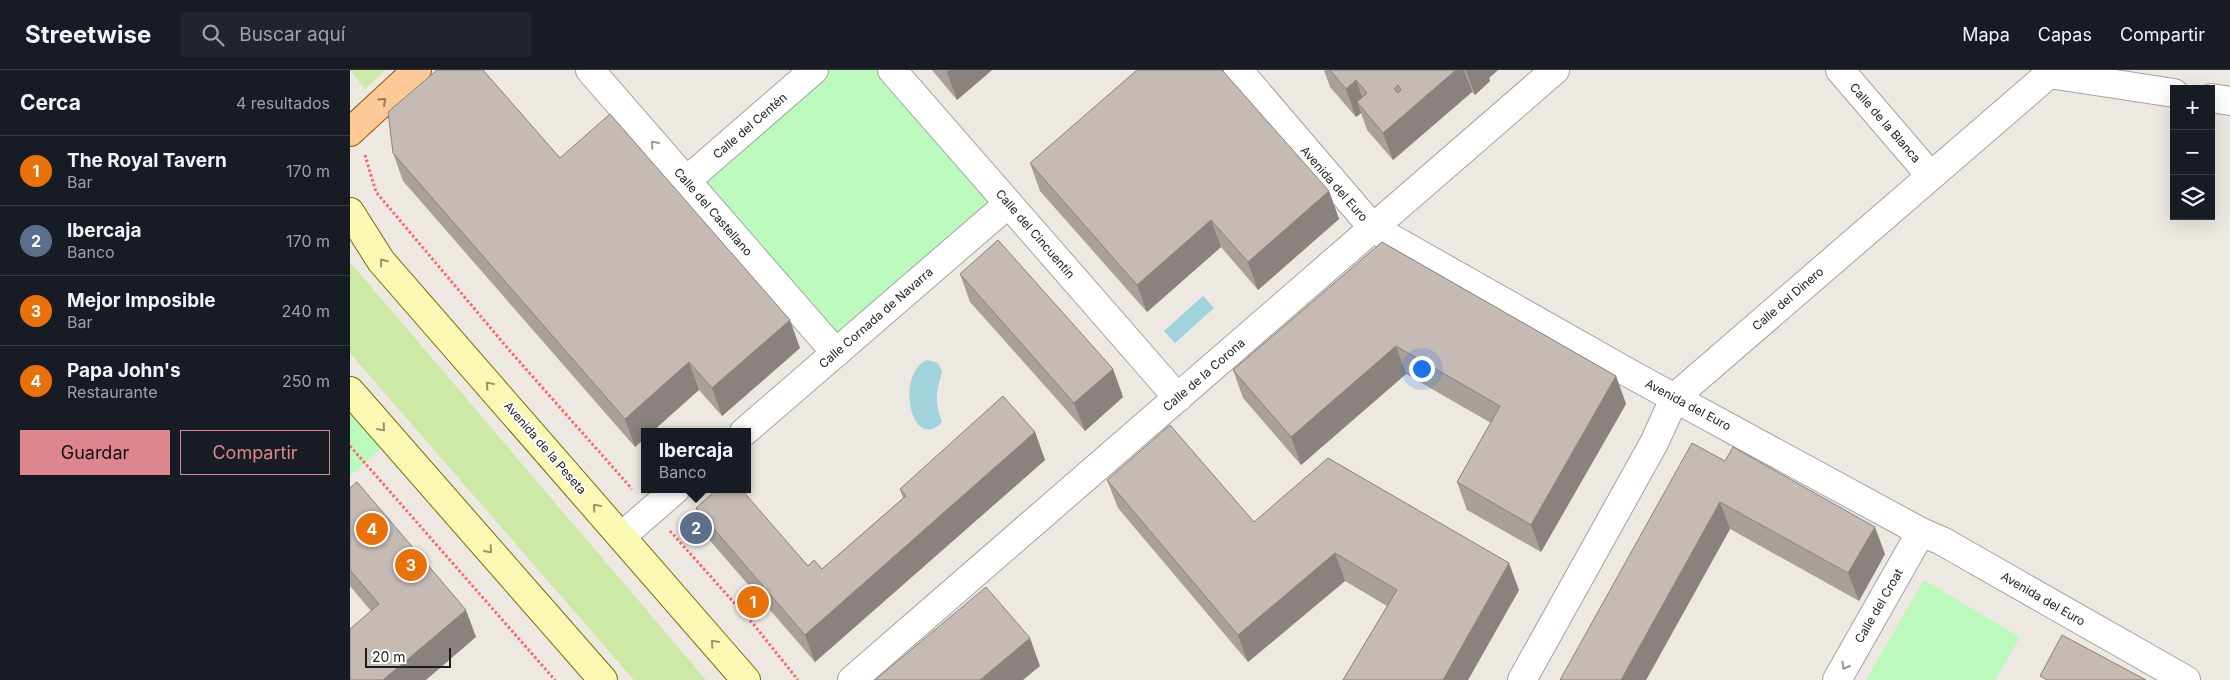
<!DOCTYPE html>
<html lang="es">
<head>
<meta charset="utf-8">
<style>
  body { margin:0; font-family:Inter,sans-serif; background:#20242c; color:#f1f3f6 }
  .controls { position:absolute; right:15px; top:15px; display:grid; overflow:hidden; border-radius:0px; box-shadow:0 5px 20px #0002 }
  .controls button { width:45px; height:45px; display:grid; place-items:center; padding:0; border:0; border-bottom:1px solid #363941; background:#171b24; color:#f1f3f6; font:25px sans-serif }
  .scale { position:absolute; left:15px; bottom:12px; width:86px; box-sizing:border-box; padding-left:5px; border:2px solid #1c1c1c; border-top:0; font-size:14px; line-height:18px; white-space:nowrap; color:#1c1c1c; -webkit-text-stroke:4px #fff; paint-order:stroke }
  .you { position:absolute; left:1071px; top:298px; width:18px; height:18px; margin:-12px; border:4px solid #fff; border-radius:50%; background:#1a73e8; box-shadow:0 0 0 8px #1a73e833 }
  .badge { display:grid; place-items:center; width:32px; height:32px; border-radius:50%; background:#de868e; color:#fff; font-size:16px; font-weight:700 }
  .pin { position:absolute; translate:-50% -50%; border:2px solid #fff; box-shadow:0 1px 5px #0006 }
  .popup { position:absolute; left:291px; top:358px; width:110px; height:65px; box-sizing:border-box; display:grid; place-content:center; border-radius:0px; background:#171b24; filter:drop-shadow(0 1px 4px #0005); font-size:16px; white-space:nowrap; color:#9ea1a6 }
  .popup b { font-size:19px; color:#f1f3f6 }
  .popup::after { content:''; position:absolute; left:50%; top:100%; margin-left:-10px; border:10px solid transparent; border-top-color:#171b24 }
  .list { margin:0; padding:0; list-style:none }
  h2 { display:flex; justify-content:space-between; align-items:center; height:65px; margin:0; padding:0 20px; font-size:21px }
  h2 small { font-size:16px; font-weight:400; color:#9ea1a6 }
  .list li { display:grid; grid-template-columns:32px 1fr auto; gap:15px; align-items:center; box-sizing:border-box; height:70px; padding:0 20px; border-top:1px solid #363941 }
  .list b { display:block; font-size:19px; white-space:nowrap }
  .list p { margin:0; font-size:16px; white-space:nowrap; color:#9ea1a6 }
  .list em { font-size:16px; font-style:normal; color:#9ea1a6 }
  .actions { display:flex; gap:10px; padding:15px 20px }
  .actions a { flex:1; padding:11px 0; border:1px solid #de868e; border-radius:0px; text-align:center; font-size:18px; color:#de868e }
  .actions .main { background:#de868e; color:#111 }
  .icon { flex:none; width:28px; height:28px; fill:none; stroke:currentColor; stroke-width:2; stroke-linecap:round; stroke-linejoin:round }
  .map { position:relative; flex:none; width:1880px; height:610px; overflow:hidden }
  header { display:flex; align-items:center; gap:30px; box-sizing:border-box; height:70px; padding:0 25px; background:#171b24; border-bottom:1px solid #363941 }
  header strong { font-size:24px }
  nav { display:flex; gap:28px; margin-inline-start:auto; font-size:18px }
  .search { width:350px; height:45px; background:#20242c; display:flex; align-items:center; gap:12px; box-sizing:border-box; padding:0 18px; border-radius:0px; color:#9ea1a6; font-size:19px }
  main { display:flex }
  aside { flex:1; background:#171b24 }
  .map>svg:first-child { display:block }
</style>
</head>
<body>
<header>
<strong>Streetwise</strong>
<div class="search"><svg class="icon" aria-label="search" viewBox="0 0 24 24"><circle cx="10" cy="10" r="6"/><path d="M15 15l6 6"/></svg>Buscar aquí</div>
<nav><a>Mapa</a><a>Capas</a><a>Compartir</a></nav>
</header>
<main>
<aside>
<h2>Cerca<small>4 resultados</small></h2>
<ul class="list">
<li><span class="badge" style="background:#e8710a">1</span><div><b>The Royal Tavern</b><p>Bar</p></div><em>170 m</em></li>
<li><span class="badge" style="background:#5c6f8a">2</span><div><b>Ibercaja</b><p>Banco</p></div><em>170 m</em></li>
<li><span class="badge" style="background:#e8710a">3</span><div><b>Mejor Imposible</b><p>Bar</p></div><em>240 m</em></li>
<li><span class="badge" style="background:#e8710a">4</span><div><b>Papa John's</b><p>Restaurante</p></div><em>250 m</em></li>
</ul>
<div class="actions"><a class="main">Guardar</a><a>Compartir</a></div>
</aside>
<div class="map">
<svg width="1880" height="610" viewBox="0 0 1880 610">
  <rect width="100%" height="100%" fill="#ede8e1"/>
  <path fill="#cce9a6" d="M0,0H36L15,19Z
    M0,192L356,610H284L0,283Z"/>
  <path fill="#bcf9bc" d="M464,0H542L658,134L486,283L336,111Z
    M0,321L42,369L0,406Z
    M1574,510L1670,567L1645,610H1516Z"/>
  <path fill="#a0d3dc" d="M853,226L864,238L825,273L814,261Z
    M577,290L588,293L592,302C586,324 584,329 592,352C561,384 545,304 577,290Z"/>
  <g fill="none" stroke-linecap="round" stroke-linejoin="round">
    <g stroke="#a3a3a3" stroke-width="30">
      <path id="street" d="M240,0L486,283
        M542,0L828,328
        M888,0L1023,158L1286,307L1571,462L1592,471L1836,610
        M1490,0L1580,105
        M1861,28L1880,31
        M336,111L464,0
        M394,362L658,134
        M272,466L326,419
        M502,610L1205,0
        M1172,610L1304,373L1325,327L1699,4L1824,23
        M1487,610L1571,462"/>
    </g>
    <g stroke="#6e7204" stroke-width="30">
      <path id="secondary" d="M0,142L31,191L396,610
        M0,321L253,610"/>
    </g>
    <g stroke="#935800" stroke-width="30">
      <path id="primary" d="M0,62L67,0"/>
    </g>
    <path stroke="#fa6965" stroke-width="3" stroke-dasharray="2.5 2.5" stroke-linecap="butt" d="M15,85L26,122L160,281L282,419
      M0,376L205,610
      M320,461L404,555L448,610"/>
    <use href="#street" stroke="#fff" stroke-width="28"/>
    <use href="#secondary" stroke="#faf8b3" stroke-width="28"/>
    <use href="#primary" stroke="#fcc997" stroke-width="28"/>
  </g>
  <path fill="#a9a09b" d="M582,0H642L607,30Z
    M974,0H1148L1139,8L1140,11L1125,25L1122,22L1043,90L1017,60L1011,43L1006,47L980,17Z
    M43,83L210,88L450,278L372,346L349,320L295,362V368L285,377L53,111Z
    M680,93L979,121L989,149L908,220L871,177L797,242L690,121Z
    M1032,172L1266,306L1276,334L1191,482L1117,440L1107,412L1141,353L1056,304L951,395L893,328L883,300Z
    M610,204L763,299L773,327L735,361L620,232Z
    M685,362L695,390L465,592L356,466L346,438L458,496L472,499L553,428L550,419Z
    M1375,391L1535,484L1509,531L1380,459L1296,610H1210Z
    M757,410L904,452L1169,520L1118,610H993L1037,536L995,511L898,592L768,438Z
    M0,418L126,567L21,541L0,516Z"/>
  <path fill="#8a827e" d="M600,0H642L607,30L597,2Z
    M1106,0H1114L1122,22L1043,90L1033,63Z
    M1116,0H1148L1139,8L1140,11L1125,25Z
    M1006,10L1016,38L1007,32L1011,43L1006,47L996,19Z
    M979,121L989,149L908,220L898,192Z
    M861,150L871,177L797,242L787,215Z
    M440,250L450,278L372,346L362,318Z
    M1046,276L1056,304L951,395L941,367Z
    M339,292L349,320L302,362H295V368L285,377L275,349Z
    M763,299L773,327L735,361L724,333Z
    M1266,306L1276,334L1191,482L1181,455Z
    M685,362L695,390L465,592L455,565Z
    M1370,432L1380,459L1296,610H1271Z
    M1525,457L1535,484L1509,531L1498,503Z
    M985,483L995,511L898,592L888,565Z
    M1159,493L1169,520L1118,610H1093Z
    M116,540L126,567L76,610H33Z
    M680,568L690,596L673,610H630Z"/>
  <path fill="#c5bab4" stroke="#8a827e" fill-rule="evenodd" d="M87,0H133L210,88L260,44L440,250L362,318L339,292L275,349L43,83L38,42Z
    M787,0H872L979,121L898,192L861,150L787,215L680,93Z
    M980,0H1106L1033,63L1007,32L1017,23L1006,10L996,19ZM1048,15L1051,20L1048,23L1044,19Z
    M648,170L763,299L724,333L610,204Z
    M1032,172L1266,306L1181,455L1107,412L1150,336L1046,276L941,367L883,300Z
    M653,326L685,362L455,565L346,438L367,419H391L458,496L464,490L472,499L556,426L550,419Z
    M820,355L904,452L978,388L1159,493L1093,610H993L1047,520L985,483L888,565L757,410Z
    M1342,373L1375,391L1383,377L1525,457L1498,503L1370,432L1271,610H1210Z
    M7,412L116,540L33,610H0V559L29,534L0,500V418Z
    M636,517L680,568L630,610H525Z
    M1712,565L1796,610H1697L1690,606Z"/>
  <defs><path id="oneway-chevron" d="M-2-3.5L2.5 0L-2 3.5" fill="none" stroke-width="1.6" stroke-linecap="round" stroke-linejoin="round" transform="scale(1.25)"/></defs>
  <use stroke="#977b60" href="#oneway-chevron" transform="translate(33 31) rotate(-42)"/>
  <g stroke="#999">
    <use href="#oneway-chevron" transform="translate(304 74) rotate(-131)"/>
    <use href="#oneway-chevron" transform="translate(1495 596) rotate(120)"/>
  </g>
  <g stroke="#96956f">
    <use href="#oneway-chevron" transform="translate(33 192) rotate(-128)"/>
    <use href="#oneway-chevron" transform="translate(139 315) rotate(-131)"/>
    <use href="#oneway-chevron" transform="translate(32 358) rotate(49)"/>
    <use href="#oneway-chevron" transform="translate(246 437) rotate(-131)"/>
    <use href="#oneway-chevron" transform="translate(139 480) rotate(49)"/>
    <use href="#oneway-chevron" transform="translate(364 573) rotate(-131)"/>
  </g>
  <g text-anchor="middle" stroke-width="4" stroke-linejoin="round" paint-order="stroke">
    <g font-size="12" fill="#1c1c1c" stroke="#fff">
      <text transform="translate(1535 53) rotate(49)" y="4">Calle de la Blanca</text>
      <text transform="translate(400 56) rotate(-41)" y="4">Calle del Centén</text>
      <text transform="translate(984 114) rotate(49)" y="4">Avenida del Euro</text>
      <text transform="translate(363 142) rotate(49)" y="4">Calle del Castellano</text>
      <text transform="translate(685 164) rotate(49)" y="4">Calle del Cincuentín</text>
      <text transform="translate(1438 229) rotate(-41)" y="4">Calle del Dinero</text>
      <text transform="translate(526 248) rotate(-41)" y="4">Calle Cornada de Navarra</text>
      <text transform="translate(854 305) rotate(-41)" y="4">Calle de la Corona</text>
      <text transform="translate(1338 335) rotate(28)" y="4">Avenida del Euro</text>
      <text transform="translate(195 378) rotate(49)" y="4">Avenida de la Peseta</text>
      <text transform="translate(1693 529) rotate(30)" y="4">Avenida del Euro</text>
      <text transform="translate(1529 536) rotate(-60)" y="4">Calle del Croat</text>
    </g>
  </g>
</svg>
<div class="controls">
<button>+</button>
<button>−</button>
<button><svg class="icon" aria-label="layers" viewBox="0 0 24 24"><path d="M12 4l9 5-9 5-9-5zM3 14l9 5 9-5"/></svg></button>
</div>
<div class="scale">20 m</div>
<div class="you"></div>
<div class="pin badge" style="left:403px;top:532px;background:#e8710a">1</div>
<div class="pin badge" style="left:346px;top:458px;background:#5c6f8a">2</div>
<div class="popup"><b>Ibercaja</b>Banco</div>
<div class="pin badge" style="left:61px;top:495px;background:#e8710a">3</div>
<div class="pin badge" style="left:22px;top:459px;background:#e8710a">4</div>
</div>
</main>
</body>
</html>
